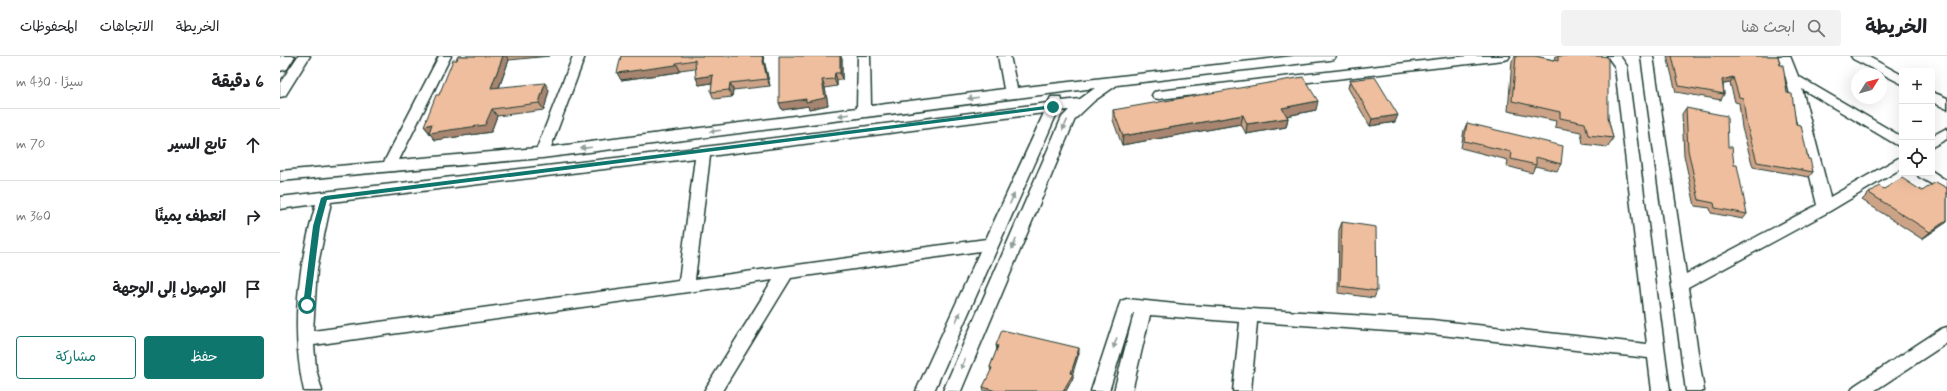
<!DOCTYPE html>
<html lang="ar">
<head>
<meta charset="utf-8">
<style>
  body { margin:0; font-family:Mynerve,"Playpen Sans Arabic",sans-serif; background:#f2f2f2; color:#202124; direction:rtl }
  .controls { position:absolute; right:12px; top:12px; display:grid; overflow:hidden; border-radius:4px; box-shadow:0 4px 16px #0002 }
  .controls button { width:36px; height:36px; display:grid; place-items:center; padding:0; border:0; border-bottom:1px solid #e0e0e0; background:#fff; color:#202124; font:20px sans-serif }
  .compass { position:absolute; left:1571px; top:12px; width:36px; height:36px; border-radius:50%; background:#fff; box-shadow:0 4px 16px #0002; rotate:53deg }
  .stop { position:absolute; width:12px; height:12px; margin:-9px; border:3px solid #0f766e; border-radius:50%; background:#fff }
  .stop.end { background:#0f766e; border-color:#fff; box-shadow:0 1px 4px #0008 }
  .list { margin:0; padding:0; list-style:none }
  h2 { display:flex; justify-content:space-between; align-items:center; height:52px; margin:0; padding:0 16px; font-size:17px }
  h2 small { font-size:13px; font-weight:400; color:#757577 }
  .list li { display:grid; grid-template-columns:26px 1fr auto; gap:12px; align-items:center; box-sizing:border-box; height:72px; padding:0 16px; border-top:1px solid #e0e0e0 }
  .list b { display:block; font-size:15px; white-space:nowrap }
  .list em { font-size:13px; font-style:normal; color:#757577 }
  .actions { display:flex; gap:8px; padding:12px 16px }
  .actions a { flex:1; padding:9px 0; border:1px solid #0f766e; border-radius:4px; text-align:center; font-size:14px; color:#0f766e }
  .actions .main { background:#0f766e; color:#fff }
  .icon { flex:none; width:22px; height:22px; fill:none; stroke:currentColor; stroke-width:2; stroke-linecap:round; stroke-linejoin:round }
  .map { position:relative; flex:none; width:1667px; height:335px; overflow:hidden; direction:ltr }
  header { display:flex; align-items:center; gap:24px; box-sizing:border-box; height:56px; padding:0 20px; background:#fff; border-bottom:1px solid #e0e0e0 }
  header strong { font-size:19px }
  nav { display:flex; gap:22px; margin-inline-start:auto; font-size:14px }
  .search { width:280px; height:36px; background:#f2f2f2; display:flex; align-items:center; gap:10px; box-sizing:border-box; padding:0 14px; border-radius:4px; color:#757577; font-size:15px }
  main { display:flex }
  aside { flex:1; background:#fff }
  .map>svg:first-child { display:block }
</style>
</head>
<body>
<header>
<strong>الخريطة</strong>
<div class="search"><svg class="icon" aria-label="search" viewBox="0 0 24 24"><circle cx="10" cy="10" r="6"/><path d="M15 15l6 6"/></svg>ابحث هنا</div>
<nav><a>الخريطة</a><a>الاتجاهات</a><a>المحفوظات</a></nav>
</header>
<main>
<div class="map">
<svg width="1667" height="335" viewBox="0 0 1667 335">
  <rect width="100%" height="100%" fill="#fff"/>
  <filter id="ink" filterUnits="userSpaceOnUse"><feTurbulence type="fractalNoise" baseFrequency=".025" numOctaves="2"/><feDisplacementMap in="SourceGraphic" scale="8" xChannelSelector="R" yChannelSelector="G"/><feConvolveMatrix kernelMatrix="1 2 1 2 8 2 1 2 1" color-interpolation-filters="sRGB"/></filter>
  <g filter="url(#ink)">
    <g fill="none" stroke-linecap="round" stroke-linejoin="round">
      <g stroke="#1f3d34" stroke-width="3">
        <path id="street" d="M18,0H30L5,40L0,41V27Z
          M159,0H171L119,104L257,92L293,0H305L271,91L577,52L578,0H590L591,50L724,33L718,0H730L737,32L1014,0H1056L1054,3L1050,4L837,29L814,45L795,63L681,335H663L782,61L789,54L778,55L654,335H636L700,195L511,222L442,335H424L493,224L34,289L36,313L42,335H24C10,271 18,211 36,148L0,153V141L361,99L768,47L771,41H781L782,45L800,43L815,32L262,102L0,125V115L104,106ZM764,57L706,183L415,223L430,100ZM415,102L399,225L33,275L37,213L51,146Z
          M1187,0H1230L1228,3L1224,4L879,43L874,42L872,39L874,36L879,35Z
          M1327,0H1340L1347,10L1390,335H1372L1368,302L1152,278L977,266L971,335H953L960,266L870,259L852,335H834L854,257H853L829,335H811L839,250L841,245L847,243L905,249L1152,264L1367,288L1335,11Z
          M1361,0H1373L1406,218L1537,149L1506,22L1498,0H1510L1518,20L1622,81V92L1522,33L1550,141L1622,100V112L1550,155L1408,232L1424,335H1406Z
          M1571,0H1587L1622,19V28L1573,3Z
          M1652,36L1667,42V53L1652,46Z
          M1667,72V83L1652,91V80Z
          M1652,115L1667,125V137L1639,121L1637,117H1652Z
          M1667,271V287L1594,335H1571L1574,330L1661,273Z"/>
      </g>
      <g stroke="#1f3d34" stroke-width="3">
        <path id="primary" d="M0,0H15L7,13L0,15Z"/>
      </g>
      <use href="#street" fill="#fff" fill-rule="evenodd"/>
      <use href="#primary" fill="#fff" fill-rule="evenodd"/>
    </g>
    <path fill="#cda388" stroke="#1f3d34" d="M178,0H270L229,4L219,32L269,34L264,54L217,60L211,76L155,84L144,70L159,39Z
      M341,0H483L490,30L453,34L452,41L434,43L431,36L432,27L419,29L415,12L400,14L399,16L341,24Z
      M1235,0H1255L1274,4L1275,0H1321L1328,62L1333,82L1328,91L1303,88L1301,76L1275,71L1276,65L1228,55L1232,5Z
      M1387,0H1498L1507,37L1516,68L1528,103L1533,116L1529,121L1473,111L1462,72L1459,47L1455,46L1450,27L1443,28L1444,38L1441,44L1396,36Z
      M562,3V24H557V30L545,32L548,49L529,53L528,50L502,54Z
      M1070,24L1115,66L1090,70L1068,32Z
      M1406,52L1448,91L1454,109L1467,158L1463,163L1431,157L1430,152L1415,150L1404,99L1402,58Z
      M833,54H1036L1007,60L1008,62L1006,71L966,78L961,68L842,89L833,64Z
      M1187,67L1281,108L1277,115L1255,110L1252,117L1227,110L1228,104L1181,92L1184,74Z
      M1667,132V166L1642,183L1582,144L1589,137L1604,133L1642,135Z
      M1062,166L1097,235L1094,242L1058,237L1059,174Z
      M716,289L799,297L792,317L793,322L786,335H704L703,331L711,316L710,311L717,294Z"/>
    <path fill="#a7856f" stroke="#1f3d34" d="M223,0H226L229,4L216,39L211,32Z
      M482,0H483L490,30L487,23Z
      M560,0H561L562,3V24L560,17Z
      M396,7L400,14L399,16L341,24L337,17Z
      M555,17L557,24V30L554,23Z
      M433,19L437,26L419,29L416,22Z
      M1453,21L1450,27L1439,29L1442,24Z
      M542,24L545,32L548,49L529,53L528,50L502,54L499,47Z
      M265,27L269,34L264,54L259,47Z
      M450,27L453,34L452,41L449,34Z
      M1038,45L1036,54L1001,61L1002,52Z
      M212,53L217,60L211,76L155,84L149,77Z
      M963,59L961,68L842,89L843,80Z
      M1118,59L1115,66L1090,70L1092,63Z
      M1008,62L1006,71L966,78L967,68Z
      M152,68L150,77L144,70Z
      M1667,164V166L1642,183L1650,176Z
      M799,292V297L792,320L793,318V322L786,335H783L791,317Z"/>
    <path fill="#eebe9e" stroke="#1f3d34" d="M178,0H223L211,32L265,27L259,47L212,53L205,69L149,77L152,68L144,70L156,39H159L173,4H177Z
      M341,0H482L487,23L450,27L449,34L431,36L433,19L416,22L415,4L396,7V9L337,17Z
      M499,0H560V17H555L554,23L542,24L545,42L526,46V43L499,47Z
      M1236,0H1255L1278,5V0H1321L1328,1V62L1333,82L1308,79L1305,67L1280,62V56L1232,45Z
      M1392,0H1498L1500,9H1503L1507,37L1512,38L1516,68L1521,69L1528,103H1530L1533,116L1477,106L1466,66L1463,42L1459,41L1453,21L1442,24L1444,38L1399,30Z
      M1023,21L1038,45L1002,52L1008,62L967,68L963,59L843,80L833,54Z
      M1095,21L1118,59L1092,63L1070,24Z
      M1406,52L1447,60L1448,91H1452L1454,109H1457L1467,158L1435,152L1434,147L1419,144L1408,94Z
      M1187,67L1283,90L1281,108L1256,101V109L1231,103L1232,96L1184,85Z
      M1622,122L1642,135L1656,126L1667,132V164L1650,176L1589,137L1599,130L1604,133Z
      M1062,166L1096,171L1097,235L1060,230Z
      M722,274L799,292L791,317L793,318L783,335H716L703,331L712,312L710,311L718,290L716,289Z"/>
    <defs><path id="oneway-solid" d="M-6-.8H1V-3.2L6.5 0L1 3.2V.8H-6Z"/></defs>
    <g fill="#8f9e9a">
      <use href="#oneway-solid" transform="translate(693 42) rotate(173)"/>
      <use href="#oneway-solid" transform="translate(564 59) rotate(173)"/>
      <use href="#oneway-solid" transform="translate(785 69) rotate(115)"/>
      <use href="#oneway-solid" transform="translate(435 75) rotate(173)"/>
      <use href="#oneway-solid" transform="translate(306 92) rotate(173)"/>
      <use href="#oneway-solid" transform="translate(732 143) rotate(-66)"/>
      <use href="#oneway-solid" transform="translate(734 188) rotate(113)"/>
      <use href="#oneway-solid" transform="translate(678 261) rotate(-66)"/>
      <use href="#oneway-solid" transform="translate(835 287) rotate(108)"/>
      <use href="#oneway-solid" transform="translate(683 308) rotate(113)"/>
    </g>
  </g>
  <path fill="#0f766e" d="M773,49L776,51L775,52L47,144L40,170L30,249L27,251L23,249L33,170L41,142L45,140Z"/>
</svg>
<div class="controls">
<button>+</button>
<button>−</button>
<button><svg class="icon" aria-label="locate" viewBox="0 0 24 24"><circle cx="12" cy="12" r="6"/><path d="M12 2v4M12 18v4M2 12h4M18 12h4"/></svg></button>
</div>
<svg class="compass" viewBox="-18 -18 36 36"><path d="M0-13l5 13h-10z" fill="#e53935"/><path d="M0 13l5-13h-10z" fill="#757577"/></svg>
<div class="stop" style="left:27px;top:249px"></div>
<div class="stop end" style="left:773px;top:51px"></div>
</div>
<aside>
<h2>6 دقيقة<small>سيرًا · 430 m</small></h2>
<ul class="list">
<li><svg class="icon" aria-label="ahead" viewBox="0 0 24 24"><path d="M12 20V5M6 11l6-6 6 6"/></svg><div><b>تابع السير</b></div><em>70 m</em></li>
<li><svg class="icon" aria-label="right" viewBox="0 0 24 24"><path d="M7 20v-9h11M14 6l5 5-5 5"/></svg><div><b>انعطف يمينًا</b></div><em>360 m</em></li>
<li><svg class="icon" aria-label="arrive" viewBox="0 0 24 24"><path d="M6 21V4h12l-3 4 3 4H6"/></svg><div><b>الوصول إلى الوجهة</b></div></li>
</ul>
<div class="actions"><a class="main">حفظ</a><a>مشاركة</a></div>
</aside>
</main>
</body>
</html>
